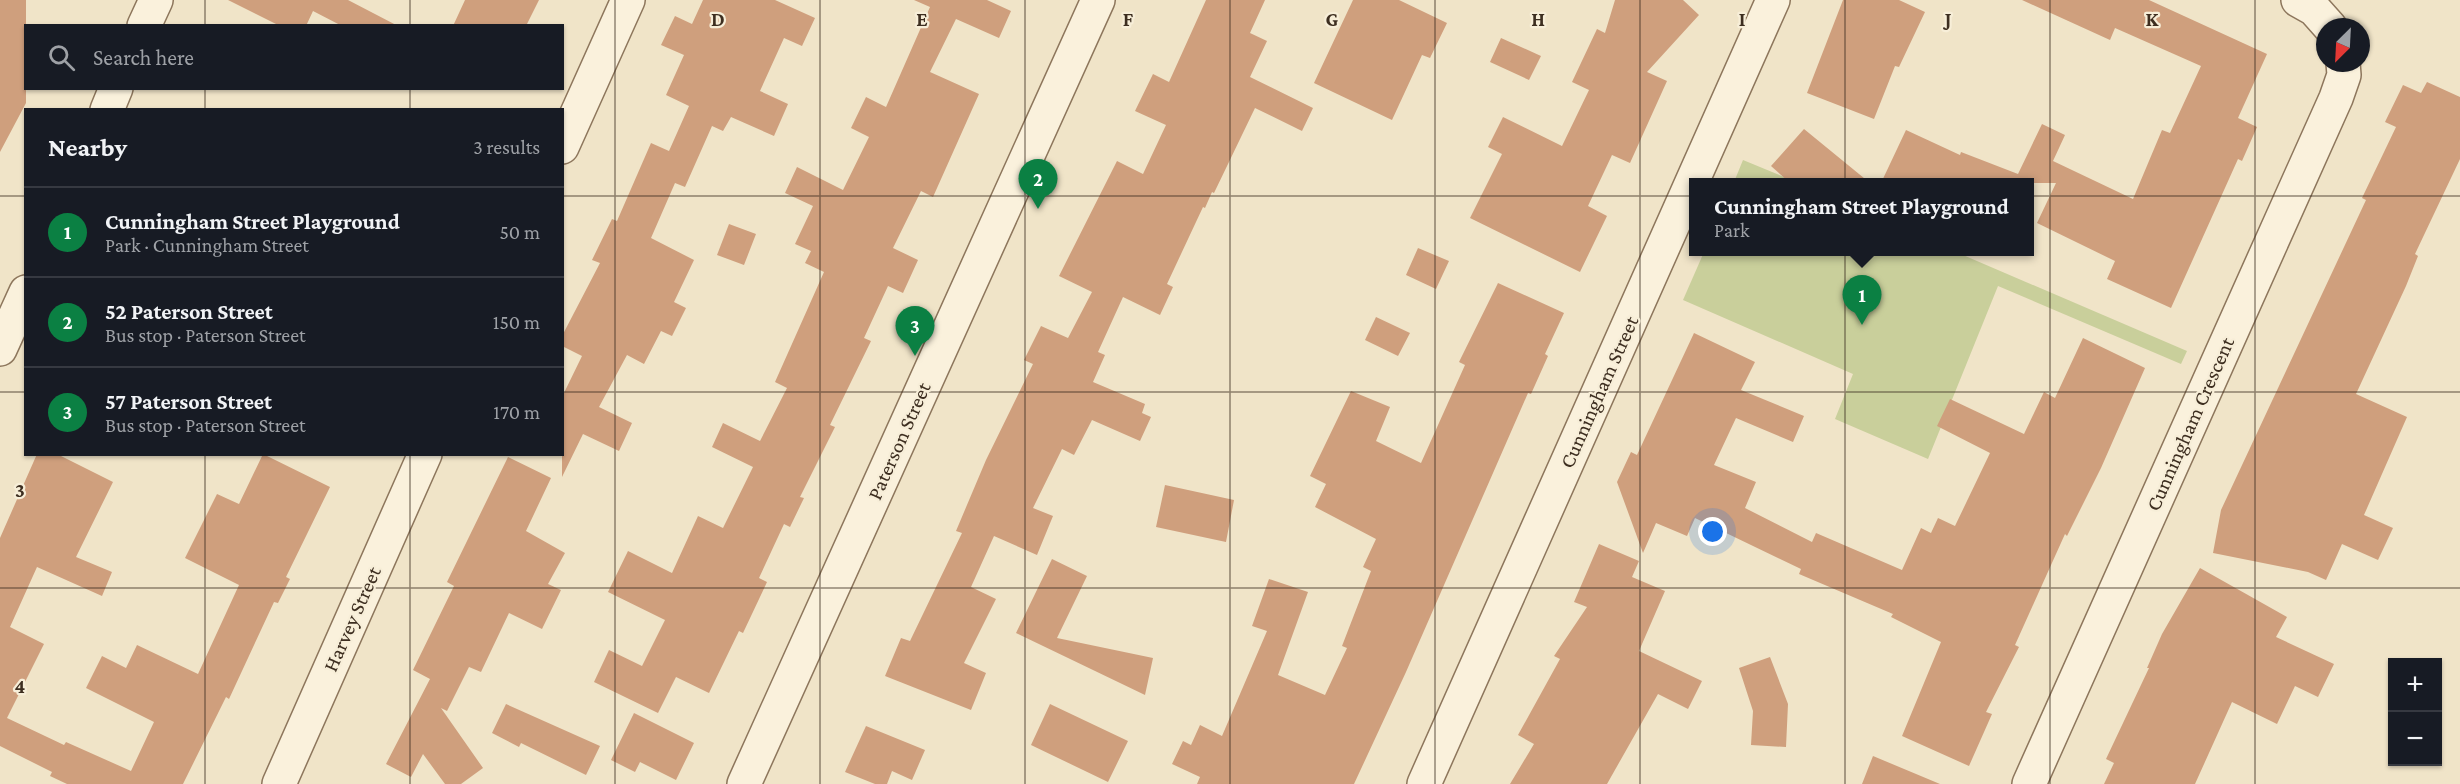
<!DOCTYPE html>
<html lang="en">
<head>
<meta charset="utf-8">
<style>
  body { margin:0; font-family:"Crimson Pro",serif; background:#242831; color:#f1f3f6 }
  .controls { position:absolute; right:18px; bottom:18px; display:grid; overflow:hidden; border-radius:0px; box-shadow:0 2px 4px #0004 }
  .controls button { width:54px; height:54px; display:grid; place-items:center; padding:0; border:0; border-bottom:2px solid #363941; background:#171b24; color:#f1f3f6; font:30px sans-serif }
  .compass { position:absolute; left:2316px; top:18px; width:54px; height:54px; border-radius:50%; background:#171b24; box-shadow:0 2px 4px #0004; rotate:204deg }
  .you { position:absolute; left:1713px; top:532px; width:21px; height:21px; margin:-15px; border:4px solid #fff; border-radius:50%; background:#1a73e8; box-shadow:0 0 0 9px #1a73e833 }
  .badge { display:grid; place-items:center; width:39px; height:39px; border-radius:50%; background:#0b8043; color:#fff; font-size:20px; font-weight:700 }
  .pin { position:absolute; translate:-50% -50px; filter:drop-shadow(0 2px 3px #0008) }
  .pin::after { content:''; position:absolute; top:32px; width:21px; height:18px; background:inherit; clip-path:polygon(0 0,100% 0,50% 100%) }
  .popup { position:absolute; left:1689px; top:178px; width:345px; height:78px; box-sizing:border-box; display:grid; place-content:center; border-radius:0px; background:#171b24; filter:drop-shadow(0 2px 4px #0005); font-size:20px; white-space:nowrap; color:#9ea1a6 }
  .popup b { font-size:22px; color:#f1f3f6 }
  .popup::after { content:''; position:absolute; left:50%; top:100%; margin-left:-12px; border:12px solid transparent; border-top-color:#171b24 }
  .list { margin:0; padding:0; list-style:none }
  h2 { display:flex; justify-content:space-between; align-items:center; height:78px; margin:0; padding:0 24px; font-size:26px }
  h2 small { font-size:20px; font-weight:400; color:#9ea1a6 }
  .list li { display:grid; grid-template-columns:39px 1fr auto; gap:18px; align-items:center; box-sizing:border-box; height:90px; padding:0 24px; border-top:2px solid #363941 }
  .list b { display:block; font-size:22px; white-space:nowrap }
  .list p { margin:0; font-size:20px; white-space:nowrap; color:#9ea1a6 }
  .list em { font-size:20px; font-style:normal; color:#9ea1a6 }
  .icon { flex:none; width:33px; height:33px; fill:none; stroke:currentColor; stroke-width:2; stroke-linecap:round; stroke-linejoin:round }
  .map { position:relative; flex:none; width:2460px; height:784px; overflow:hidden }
  .search { position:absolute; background:#171b24; box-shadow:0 2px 4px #0004; left:24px; top:24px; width:540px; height:66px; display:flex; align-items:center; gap:15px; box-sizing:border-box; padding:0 21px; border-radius:0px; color:#9ea1a6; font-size:22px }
  .panel { position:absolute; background:#171b24; box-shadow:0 2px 4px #0004; left:24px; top:108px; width:540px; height:348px; border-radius:0px }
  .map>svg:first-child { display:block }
</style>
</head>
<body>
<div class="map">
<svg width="2460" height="784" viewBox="0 0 2460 784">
  <rect width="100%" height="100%" fill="#f0e4c8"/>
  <path fill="#c9cf9b" d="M1743,160L1796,182H1734Z
    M1704,252H1956L2187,351L2181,364L1998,286L1928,459L1835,419L1853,374L1683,300Z"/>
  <path fill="#cf9f7d" d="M0,0H26V103L0,152Z
    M228,0H348L398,26H342L313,11L306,26H280Z
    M465,0H539L526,26H453Z
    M703,0H775L815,18L802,46L784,38L760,91L788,104L774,136L731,117L723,131L712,126L685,187L675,183L651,238L694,260L674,302L686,308L672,336L661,331L644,364L627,355L599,407L632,423L619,451L583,434L562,477V397L582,356L562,346V336L600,263L592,260L612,219L617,221L651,143L669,151L689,106L666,95L684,55L661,45L675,16L692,24Z
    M914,0H987L1011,11L999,38L956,19L930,72L979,94L933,197L921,191L893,248L918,260L903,293L888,286L864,338L871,341L830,425L835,427L800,497L804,498L790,527L784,524L759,578L767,582L743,633L739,631L709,693L676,677L658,713L594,682L609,650L642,666L665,620L608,592L628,551L672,573L698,516L723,528L753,467L712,447L723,423L760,441L787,388L775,382L824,272L805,263L811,251L795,244L813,206L785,193L797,167L843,190L869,137L851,128L866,97L886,107L930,7Z
    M1206,0H1265L1250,33L1267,41L1250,77L1313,108L1302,131L1255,108L1214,193L1212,192L1205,208L1203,207L1167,284L1173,287L1160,315L1123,297L1098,352L1105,355L1093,382L1145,404L1142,413L1151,417L1140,441L1092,420L1074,455L1062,449L1033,508L1053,516L1037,555L994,536L971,587L996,599L964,663L986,673L971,710L885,676L901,638L910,641L962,533L956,531L986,460L1033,364L1024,360L1041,326L1068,338L1092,292L1059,276L1117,161L1143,174L1166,125L1135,111L1153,74L1169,82Z
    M1353,0H1399L1447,23L1430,58L1422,55L1392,120L1314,83Z
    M1615,0H1683L1699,15L1647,72L1667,81L1630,163L1612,155L1588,206L1607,216L1580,272L1470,218L1502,154L1488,147L1503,117L1562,146L1589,90L1572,82L1597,29L1605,33Z
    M1843,0H1899L1925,12L1899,67L1895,66L1874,119L1807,93Z
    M2022,0H2149L2267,54L2238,118L2257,127L2242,161L2238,159L2171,308L2107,279L2115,261L2037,223L2056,183H1881L1906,130L1960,155L1961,152L2018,174L2042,124L2065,135L2053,161L2133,199L2162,130L2170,133L2201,66L2115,28L2110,40Z
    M1501,38L1541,56L1529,80L1490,62Z
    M2427,82L2460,97V159L2415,254L2418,256L2406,286L2356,394L2407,417L2364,515L2393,528L2378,560L2342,544L2326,580L2308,572L2213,553L2221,510L2366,200L2362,198L2396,127L2385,122L2403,85L2421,93Z
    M1804,129L1870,183H1790L1771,166Z
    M729,224L756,234L744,265L717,255Z
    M1418,248L1449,261L1436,289L1406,275Z
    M1498,283L1564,313L1545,354L1548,356L1531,394L1528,393L1406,672L1354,784H1197L1200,777L1172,764L1183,741L1191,745L1200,725L1222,736L1267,631L1252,626L1269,579L1308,592L1278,675L1325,695L1347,648L1342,646L1371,571L1363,567L1376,539L1315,507L1326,484L1310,476L1351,391L1390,407L1376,441L1421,463L1465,365L1459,362Z
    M1376,317L1410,333L1398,356L1365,340Z
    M1694,333L1755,362L1741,390L1804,416L1793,442L1736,418L1714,465L1756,482L1745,508L1812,542L1816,533L1902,570L1921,528L1931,533L1938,518L1955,526L1990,453L1937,426L1950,399L2024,434L2044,392L2055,398L2083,338L2145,368L2101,468L2067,536L2065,534L2015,645L2019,647L1986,712L1992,714L1969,766L1902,736L1941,642L1891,617L1893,614L1799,574L1801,569L1695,518L1687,536L1656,523L1643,553L1617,482L1631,452L1637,455Z
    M37,454H57L113,482L76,557L112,572L102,596L37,567L10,627L44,644L7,718L64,745L66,742L131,771L154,722L86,688L102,656L126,668L137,645L198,674L239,585L185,558L217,494L239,504L263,454L330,487L286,577L290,579L278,603L274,602L229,699L226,697L183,784H67L50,776L52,772L0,746V538Z
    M508,457L551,478L526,531L565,553L548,584L561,590L542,629L509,613L481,672L469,667L447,711L441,708L483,768L461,784H445L423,754L411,777L386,764L430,679L413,670L454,586L447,582Z
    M1165,485L1234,500L1226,542L1156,527Z
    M1599,544L1639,561L1632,577L1665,591L1639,651L1702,681L1688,709L1658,694L1607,784H1510L1534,744L1518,735L1560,659L1554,656L1587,607L1574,602Z
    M1052,559L1087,576L1057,638L1153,658L1145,695L1016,633Z
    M2200,568L2287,617L2276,637L2334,664L2318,697L2295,686L2277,724L2232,702L2195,784H2104L2114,763L2106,759L2149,668H2147L2162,634Z
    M1770,657L1788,704L1786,747L1751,745L1753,711L1739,668Z
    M506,704L600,746L586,775L521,743L519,747L492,733Z
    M1050,704L1128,741L1108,782L1031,745Z
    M634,713L694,743L676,780L640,762L635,772L611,760Z
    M866,726L925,750L912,780L892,771L887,784H875L845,772Z
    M1873,756L1940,784H1862Z"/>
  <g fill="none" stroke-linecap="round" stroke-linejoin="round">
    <g stroke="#8d765c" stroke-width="36">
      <path id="street" d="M2298,0L2314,9L2330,27
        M144,26L156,0
        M107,110L116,88
        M562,147L628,0
        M0,349L26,292
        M279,784L425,454
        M744,784L1098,0
        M1424,784L1773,0
        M2029,784L2336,98L2344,75L2343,63"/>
    </g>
    <use href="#street" stroke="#faf1dc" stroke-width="33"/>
  </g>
  <path fill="none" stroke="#3d2e20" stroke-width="1.5" stroke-opacity="0.55" d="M205,0V26M410,0V26M615,0V784M820,0V784M1025,0V784M1230,0V784M1435,0V784M1640,0V784M1845,0V784M2050,0V784M2255,0V784M205,88V110M410,88V110M0,196H26M562,196H2460M0,392H26M562,392H2460M205,454V784M410,454V784M0,588H2460"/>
  <g text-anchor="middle" stroke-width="4.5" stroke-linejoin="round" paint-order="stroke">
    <g font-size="21" fill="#3d2e20" stroke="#f7eed8">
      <text transform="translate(1599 392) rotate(-66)" y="7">Cunningham Street</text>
      <text transform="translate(2190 424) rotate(-66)" y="7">Cunningham Crescent</text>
      <text transform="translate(899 441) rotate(-66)" y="7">Paterson Street</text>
      <text transform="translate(352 619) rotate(-66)" y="7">Harvey Street</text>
    </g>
  </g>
  <g font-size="20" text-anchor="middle" font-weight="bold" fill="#3d2e20" stroke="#f7eed8" stroke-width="4.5" stroke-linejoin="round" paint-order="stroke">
    <text x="718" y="26">D</text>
    <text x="922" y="26">E</text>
    <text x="1128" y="26">F</text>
    <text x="1332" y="26">G</text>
    <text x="1538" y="26">H</text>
    <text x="1742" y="26">I</text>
    <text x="1948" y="26">J</text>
    <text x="2152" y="26">K</text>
    <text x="20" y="497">3</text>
    <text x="20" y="693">4</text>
  </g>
</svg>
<div class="controls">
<button>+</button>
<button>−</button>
</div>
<svg class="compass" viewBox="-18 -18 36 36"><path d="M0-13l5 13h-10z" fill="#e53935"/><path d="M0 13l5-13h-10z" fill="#9ea1a6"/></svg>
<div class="you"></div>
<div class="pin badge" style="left:1862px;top:325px">1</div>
<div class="popup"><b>Cunningham Street Playground</b>Park</div>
<div class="pin badge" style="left:1038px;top:209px">2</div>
<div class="pin badge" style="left:915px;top:356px">3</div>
<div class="search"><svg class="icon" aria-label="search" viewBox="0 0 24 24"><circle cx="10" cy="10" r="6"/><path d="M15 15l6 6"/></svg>Search here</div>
<section class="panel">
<h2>Nearby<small>3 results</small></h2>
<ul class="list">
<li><span class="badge">1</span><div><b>Cunningham Street Playground</b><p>Park · Cunningham Street</p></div><em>50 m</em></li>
<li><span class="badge">2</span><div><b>52 Paterson Street</b><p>Bus stop · Paterson Street</p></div><em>150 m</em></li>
<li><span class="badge">3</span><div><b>57 Paterson Street</b><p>Bus stop · Paterson Street</p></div><em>170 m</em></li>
</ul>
</section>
</div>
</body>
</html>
